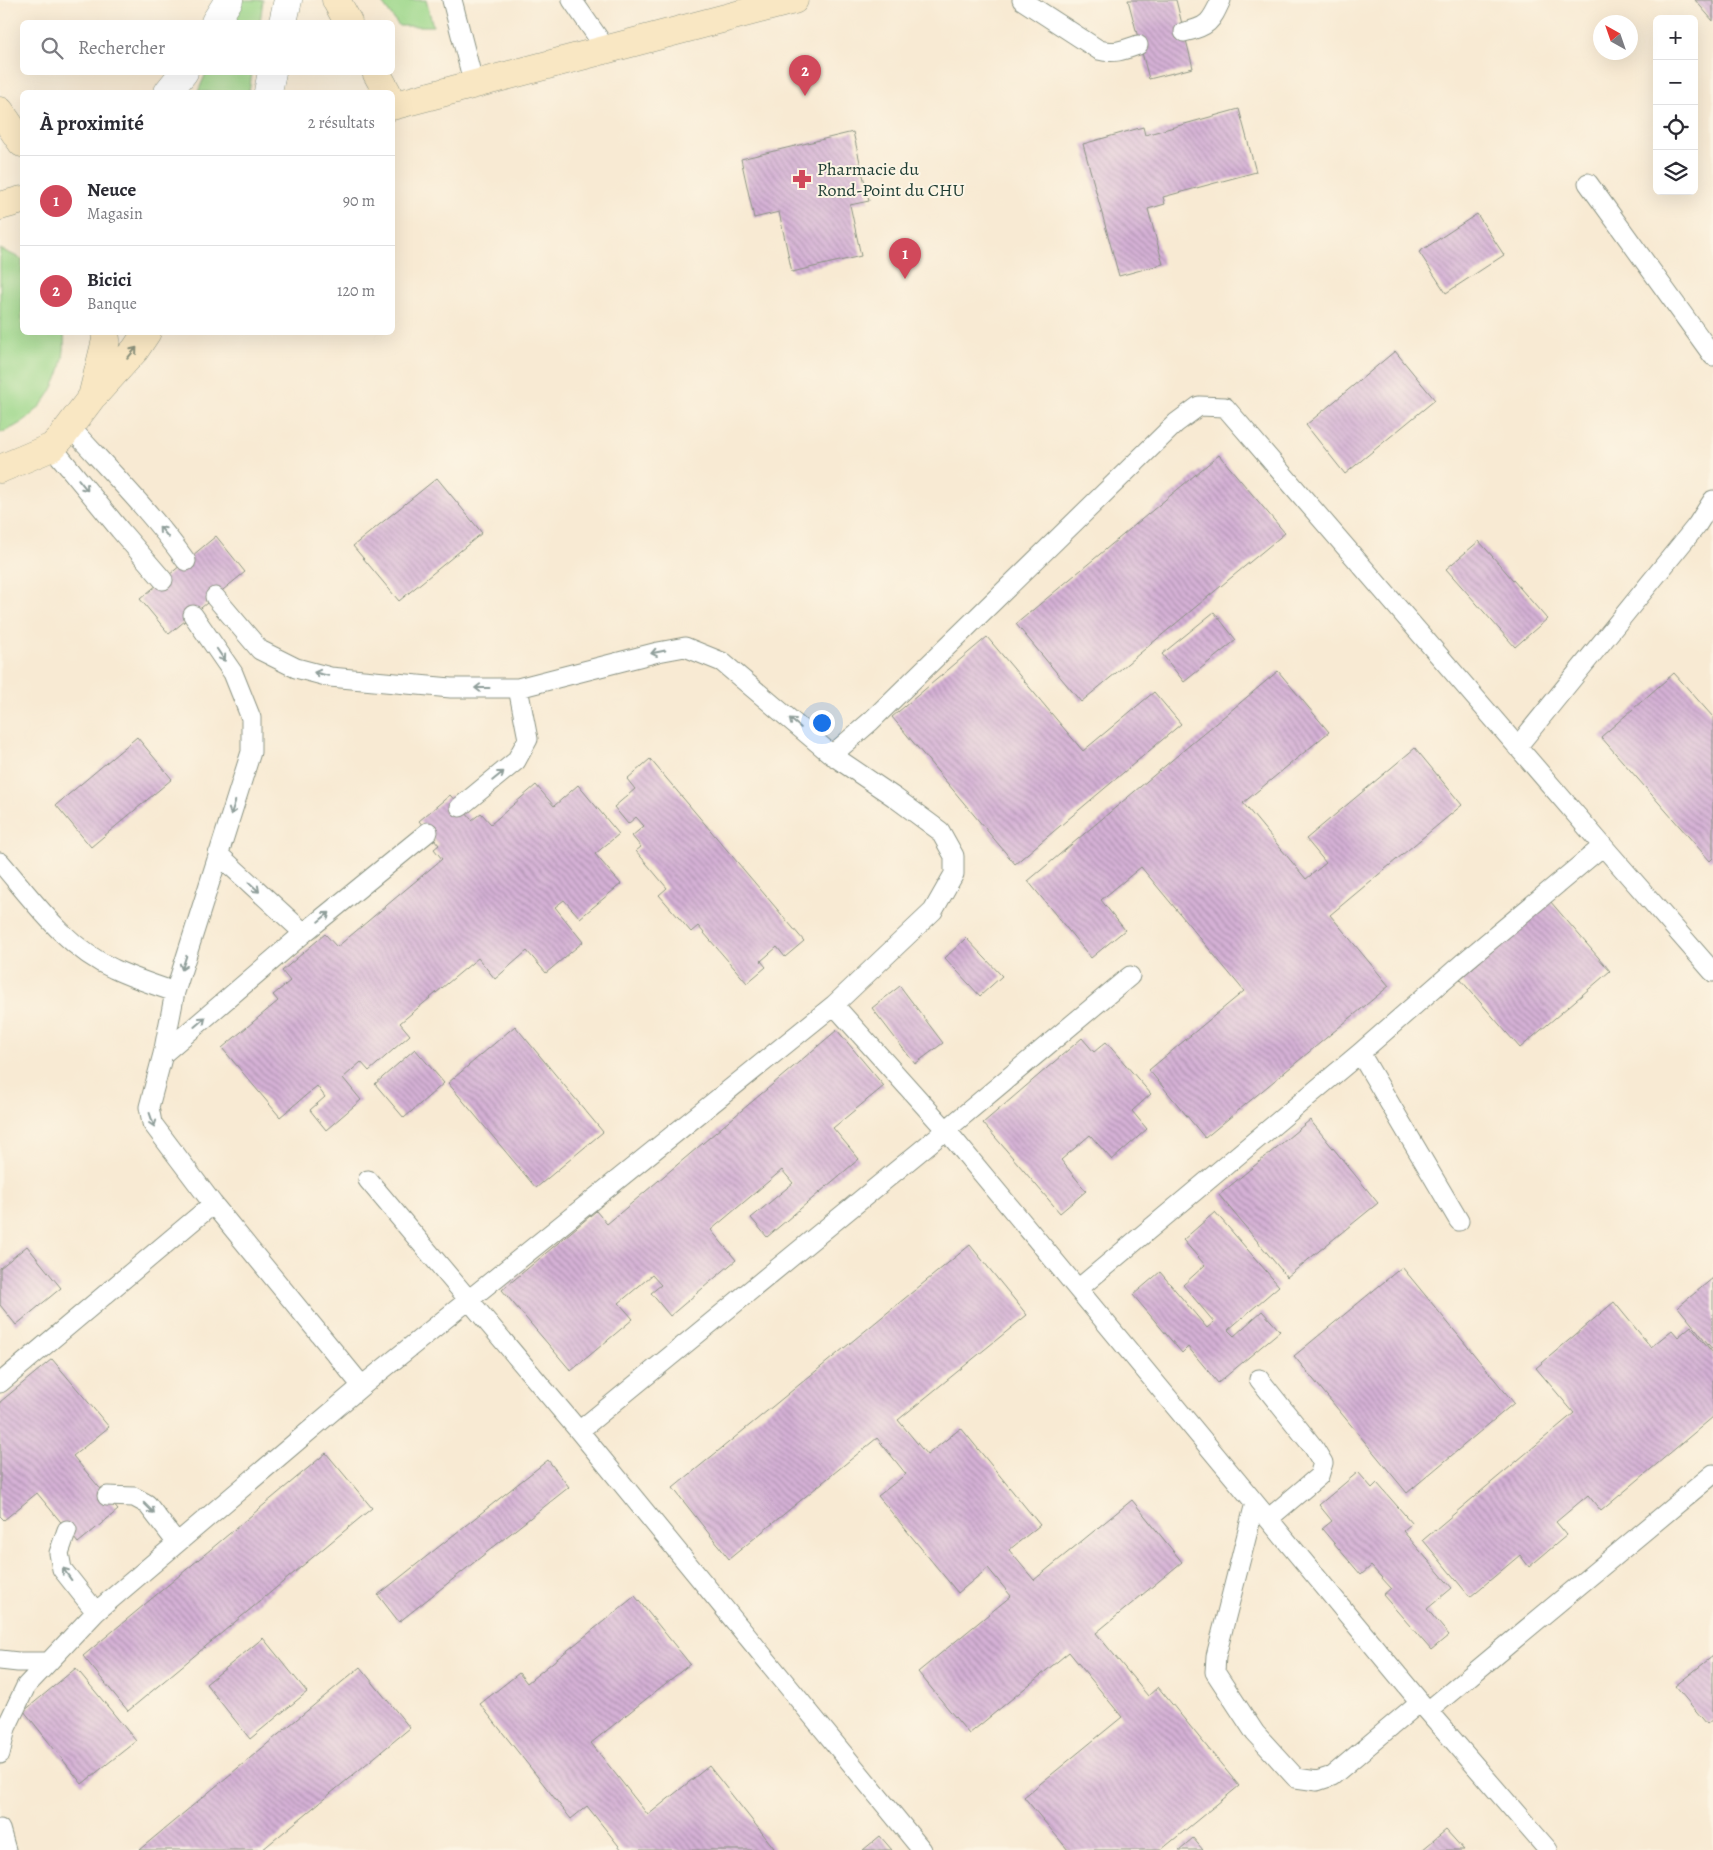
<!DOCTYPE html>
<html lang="fr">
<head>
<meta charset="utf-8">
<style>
  body { margin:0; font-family:Alegreya,serif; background:#f2f2f3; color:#2b2b33 }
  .controls { position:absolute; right:15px; top:15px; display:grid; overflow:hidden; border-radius:8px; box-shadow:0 5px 20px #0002 }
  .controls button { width:45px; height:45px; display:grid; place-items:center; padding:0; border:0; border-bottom:1px solid #e1e1e2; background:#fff; color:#2b2b33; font:25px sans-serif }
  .compass { position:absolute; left:1593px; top:15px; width:45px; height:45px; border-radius:50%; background:#fff; box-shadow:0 5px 20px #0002; rotate:320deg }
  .you { position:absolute; left:821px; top:722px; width:18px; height:18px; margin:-12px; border:4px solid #fff; border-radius:50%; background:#1a73e8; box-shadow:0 0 0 8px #1a73e833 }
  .badge { display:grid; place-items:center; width:32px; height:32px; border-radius:50%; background:#d1495b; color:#fff; font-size:16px; font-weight:700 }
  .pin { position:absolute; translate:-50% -41px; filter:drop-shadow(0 1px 2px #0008) }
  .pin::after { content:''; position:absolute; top:26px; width:18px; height:15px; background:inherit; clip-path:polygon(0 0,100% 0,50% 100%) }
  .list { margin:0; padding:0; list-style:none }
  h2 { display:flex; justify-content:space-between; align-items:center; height:65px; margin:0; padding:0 20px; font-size:21px }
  h2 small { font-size:16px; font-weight:400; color:#7c7c81 }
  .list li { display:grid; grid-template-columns:32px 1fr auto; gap:15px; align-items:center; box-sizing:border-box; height:90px; padding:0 20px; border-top:1px solid #e1e1e2 }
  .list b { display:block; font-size:19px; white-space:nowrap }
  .list p { margin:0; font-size:16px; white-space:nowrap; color:#7c7c81 }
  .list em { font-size:16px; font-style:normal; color:#7c7c81 }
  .icon { flex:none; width:28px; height:28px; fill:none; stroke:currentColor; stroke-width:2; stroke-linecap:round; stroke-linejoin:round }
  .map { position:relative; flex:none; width:1713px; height:1850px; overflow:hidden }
  .search { position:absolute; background:#fff; box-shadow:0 5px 20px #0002; left:20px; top:20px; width:375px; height:55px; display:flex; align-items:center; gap:12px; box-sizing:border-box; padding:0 18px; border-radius:8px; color:#7c7c81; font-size:19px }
  .panel { position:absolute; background:#fff; box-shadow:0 5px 20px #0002; left:20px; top:90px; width:375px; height:245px; border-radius:8px }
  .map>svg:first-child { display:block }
</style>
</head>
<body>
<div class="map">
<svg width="1713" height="1850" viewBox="0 0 1713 1850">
  <defs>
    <pattern id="building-back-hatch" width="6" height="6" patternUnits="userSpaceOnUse" patternTransform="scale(1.25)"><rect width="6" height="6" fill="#d5b1d6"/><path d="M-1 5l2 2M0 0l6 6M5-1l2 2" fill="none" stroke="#ac91ae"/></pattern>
  </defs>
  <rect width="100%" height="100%" fill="#fcf5e5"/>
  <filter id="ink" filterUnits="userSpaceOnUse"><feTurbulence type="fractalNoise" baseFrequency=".02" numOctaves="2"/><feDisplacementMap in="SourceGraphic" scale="10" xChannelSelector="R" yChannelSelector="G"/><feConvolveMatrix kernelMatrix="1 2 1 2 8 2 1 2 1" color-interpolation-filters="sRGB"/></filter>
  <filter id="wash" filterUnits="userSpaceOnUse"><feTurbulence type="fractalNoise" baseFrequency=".0096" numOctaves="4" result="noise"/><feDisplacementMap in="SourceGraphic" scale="20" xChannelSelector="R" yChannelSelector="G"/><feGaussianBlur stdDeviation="1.12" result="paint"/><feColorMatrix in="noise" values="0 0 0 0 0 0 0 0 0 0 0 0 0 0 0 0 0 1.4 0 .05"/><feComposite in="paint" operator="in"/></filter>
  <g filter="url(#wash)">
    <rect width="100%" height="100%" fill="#f8ead3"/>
    <path fill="#9cd78a" stroke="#5e8a5f" d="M238,0H263L260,22H228Z
      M380,0H426L433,26H399Z
      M206,73H252L249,92H198Z
      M0,249L22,259V332L64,333C68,376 42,419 0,433Z"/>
    <g id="blocks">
      <path fill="url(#building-back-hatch)" d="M1128,0H1176L1193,68L1149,79Z
        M1695,0H1713V21Z
        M1239,109L1256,172L1163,197L1165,204L1148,209L1163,264L1119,276L1083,144L1143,127L1145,135Z
        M853,132L869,201L850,205L861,256L792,272L779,212L754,218L741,159Z
        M1477,214L1504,255L1446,293L1419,252Z
        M1395,351L1435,400L1345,474L1306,425Z
        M1219,455L1285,533L1081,702L1016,624Z
        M437,478L482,533L399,601L353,546Z
        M216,536L245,572L169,634L140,599Z
        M1479,541L1547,619L1515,647L1446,569Z
        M1214,612L1236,640L1184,682L1162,654Z
        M987,637L1083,751L1154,692L1181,724L1015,864L892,717Z
        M1278,671L1329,732L1243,803L1306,879L1326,863L1306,839L1415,748L1462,805L1330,915L1389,986L1205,1138L1149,1070L1244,991L1141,867L1101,900L1125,930L1091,958L1028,881Z
        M1674,673L1713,717V858L1710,861L1601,737Z
        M137,737L172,779L91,847L56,805Z
        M650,759L804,941L785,957L777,947L761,961L766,967L747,983L698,926L691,932L659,895L667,888L636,851L641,847L632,836L644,826L636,817L628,824L614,807L635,789L627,779Z
        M536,785L554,806L578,785L619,834L595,854L621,884L580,918L564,900L555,907L583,942L546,973L527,951L495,979L478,958L400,1023L410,1035L369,1071L361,1062L343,1078L361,1100L326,1130L310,1110L325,1097L317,1086L280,1117L222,1048L278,1001L273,995L290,981L282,971L325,934L337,947L442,859L434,849L439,845L419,821L450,795L472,820L481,813L491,824Z
        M1550,901L1610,971L1520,1048L1460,979Z
        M966,938L1002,976L980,996L945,958Z
        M900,986L943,1043L915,1064L872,1008Z
        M515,1026L603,1132L536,1188L448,1083Z
        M837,1030L884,1086L833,1128L859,1159L767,1237L751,1218L793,1183L782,1170L711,1230L736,1260L670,1316L651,1293L661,1285L652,1275L619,1303L633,1319L571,1371L502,1290L596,1211L607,1224Z
        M1082,1038L1094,1052L1106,1042L1151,1094L1132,1111L1147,1129L1112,1160L1090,1135L1061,1160L1086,1191L1060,1213L983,1123Z
        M415,1049L444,1083L404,1118L375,1084Z
        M1310,1120L1378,1203L1287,1277L1219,1195Z
        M1215,1212L1279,1286L1228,1330L1234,1336L1262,1311L1280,1331L1218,1383L1188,1347L1182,1353L1133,1295L1160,1272L1207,1328L1214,1322L1183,1285L1205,1265L1183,1240Z
        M970,1245L1027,1315L898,1420L927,1455L961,1428L1040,1525L1009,1550L1034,1580L1132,1500L1182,1562L1096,1633L1148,1696L1158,1687L1239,1786L1161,1850H1068L1024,1797L1122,1717L1069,1652L969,1734L918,1672L1011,1596L988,1568L958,1593L878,1496L906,1474L877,1438L729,1559L673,1488Z
        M27,1246L61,1288L16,1325L0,1305V1268Z
        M1402,1267L1514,1403L1407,1493L1294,1356Z
        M1713,1278V1350L1678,1307Z
        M1614,1302L1651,1347L1672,1330L1678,1337L1691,1326L1713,1353V1417L1601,1511L1588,1495L1556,1522L1567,1535L1529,1567L1520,1555L1470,1597L1423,1540L1574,1413L1536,1368Z
        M52,1359L109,1427L73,1456L118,1510L78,1543L37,1493L4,1520L0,1516V1402Z
        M326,1453L372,1508L128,1711L83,1656Z
        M548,1460L569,1487L399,1622L378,1595Z
        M1358,1472L1372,1488L1377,1483L1412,1523L1403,1531L1452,1588L1427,1609L1449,1635L1431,1650L1383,1595L1391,1588L1371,1566L1361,1575L1322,1529L1332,1521L1319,1505Z
        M635,1596L690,1664L591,1743L648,1815L709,1766L774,1848L771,1850H622L587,1806L571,1819L480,1704L519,1673L527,1683Z
        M263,1638L307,1692L250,1739L206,1684Z
        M1713,1656V1719L1707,1724L1675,1686Z
        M360,1667L410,1728L262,1850H139Z
        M76,1668L136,1741L82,1784L24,1711Z
        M1446,1830L1464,1850H1422Z
        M880,1836L892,1850H863Z
        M1193,1838L1203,1850H1179Z"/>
    </g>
  </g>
  <g filter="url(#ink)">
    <use href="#blocks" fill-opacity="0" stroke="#8c9484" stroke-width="1"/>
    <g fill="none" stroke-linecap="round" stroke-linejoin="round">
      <g stroke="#8c9484" stroke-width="21">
        <path id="service" d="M452,0L474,85
          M572,0L606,49
          M1022,0L1099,50C1114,54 1124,50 1138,45
          M1184,32C1208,27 1211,22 1221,0
          M1588,183L1713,356
          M70,427C110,471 152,513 186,561
          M52,447L120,530L163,580
          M193,615L233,673L251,718V752L175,992L163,1054L149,1107L152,1123L213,1204L362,1386
          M1517,747L1697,525L1713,500
          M832,755L871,721L1176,423L1199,406L1225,407L1603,846L1713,972
          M460,807L516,761L528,739L518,688
          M218,854L304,933
          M0,862C33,900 66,948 114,969C133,978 154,985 175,992
          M834,1005L946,1130L1420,1702L1548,1850
          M1360,1053L1459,1221
          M163,1054L304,933L428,832
          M368,1180L579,1431L922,1850
          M1078,1289L1360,1053L1464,962L1603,846
          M1259,1379L1314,1448L1323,1463L1319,1476L1268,1519
          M0,1383L213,1204
          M579,1431L946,1130L1130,976
          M107,1496L134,1497L147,1504L177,1543
          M1255,1503L1216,1656L1215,1672L1255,1733L1296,1778L1317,1781L1332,1776L1420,1702
          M67,1530L59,1553L62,1569L96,1612
          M0,1660L18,1662H49
          M1428,1711L1713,1474
          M0,1754L6,1728L26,1686L96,1612L362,1386L834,1005L933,911L954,874V856L940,831L894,797L832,755L722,662L685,647L658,652L518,688H451L330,677L296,668L260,650L215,597
          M0,1829L6,1850"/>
      </g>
      <g stroke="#8c9484" stroke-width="29">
        <path id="tertiary" d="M215,22L229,0
          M283,22L288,0
          M168,92L184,72
          M268,92L272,72"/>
      </g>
      <g stroke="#8c9484" stroke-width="29">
        <path id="secondary" d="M336,0L348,22
          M376,72L387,92
          M392,106L794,0
          M0,111L22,143
          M0,206L22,200
          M95,394L135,350L147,332
          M0,469L52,447L61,438L92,397L106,340L105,332"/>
      </g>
      <use href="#service" stroke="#fff" stroke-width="19"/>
      <use href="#tertiary" stroke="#fff" stroke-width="28"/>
      <use href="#secondary" stroke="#f9e7c3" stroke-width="28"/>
    </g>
    <defs><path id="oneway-shaft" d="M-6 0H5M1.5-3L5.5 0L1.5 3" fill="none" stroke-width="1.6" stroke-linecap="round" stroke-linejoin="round" transform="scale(1.25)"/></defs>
    <use stroke="#8c927c" href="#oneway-shaft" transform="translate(132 353) rotate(-50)"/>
    <g stroke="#8f9e9a">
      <use href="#oneway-shaft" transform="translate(83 485) rotate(51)"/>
      <use href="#oneway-shaft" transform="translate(164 532) rotate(-130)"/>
      <use href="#oneway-shaft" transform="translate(658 652) rotate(168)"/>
      <use href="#oneway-shaft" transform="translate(221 655) rotate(56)"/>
      <use href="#oneway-shaft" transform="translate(321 674) rotate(-166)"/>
      <use href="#oneway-shaft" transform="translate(482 688) rotate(-180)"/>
      <use href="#oneway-shaft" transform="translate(795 723) rotate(-140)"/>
      <use href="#oneway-shaft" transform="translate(498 776) rotate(-39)"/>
      <use href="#oneway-shaft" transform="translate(233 808) rotate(108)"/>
      <use href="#oneway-shaft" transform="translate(254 887) rotate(43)"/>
      <use href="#oneway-shaft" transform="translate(324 917) rotate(-39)"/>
      <use href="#oneway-shaft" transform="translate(184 963) rotate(108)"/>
      <use href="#oneway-shaft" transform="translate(200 1022) rotate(-41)"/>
      <use href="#oneway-shaft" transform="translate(152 1120) rotate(71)"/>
      <use href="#oneway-shaft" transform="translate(149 1508) rotate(45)"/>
      <use href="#oneway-shaft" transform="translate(67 1574) rotate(-126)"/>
    </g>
  </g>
  <defs>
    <g id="pharmacy-bare" transform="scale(1.5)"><path d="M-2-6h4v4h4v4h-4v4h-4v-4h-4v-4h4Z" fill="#d1495b" stroke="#fcf5e5" stroke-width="2.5" paint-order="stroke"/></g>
  </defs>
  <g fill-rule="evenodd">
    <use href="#pharmacy-bare" x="802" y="179"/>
  </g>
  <g text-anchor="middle" stroke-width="4" stroke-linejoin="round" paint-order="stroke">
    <g font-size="18" fill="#1f3d34" stroke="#fcf5e5" text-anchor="start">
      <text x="817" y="175">Pharmacie du<tspan x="817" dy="21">Rond-Point du CHU</tspan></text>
    </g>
  </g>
</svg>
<div class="controls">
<button>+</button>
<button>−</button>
<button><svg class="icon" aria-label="locate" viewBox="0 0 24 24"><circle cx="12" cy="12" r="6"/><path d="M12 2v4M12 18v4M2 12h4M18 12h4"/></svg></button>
<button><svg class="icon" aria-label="layers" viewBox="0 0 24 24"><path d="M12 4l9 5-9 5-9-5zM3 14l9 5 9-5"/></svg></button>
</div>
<svg class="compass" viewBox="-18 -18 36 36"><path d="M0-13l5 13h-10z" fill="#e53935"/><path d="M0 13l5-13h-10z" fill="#7c7c81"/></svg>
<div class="you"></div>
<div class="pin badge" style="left:905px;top:279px">1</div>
<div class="pin badge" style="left:805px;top:96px">2</div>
<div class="search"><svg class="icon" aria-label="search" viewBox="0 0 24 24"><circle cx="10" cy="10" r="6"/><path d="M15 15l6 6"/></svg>Rechercher</div>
<section class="panel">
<h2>À proximité<small>2 résultats</small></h2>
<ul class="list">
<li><span class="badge">1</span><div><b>Neuce</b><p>Magasin</p></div><em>90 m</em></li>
<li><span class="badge">2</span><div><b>Bicici</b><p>Banque</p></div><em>120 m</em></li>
</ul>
</section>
</div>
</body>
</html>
